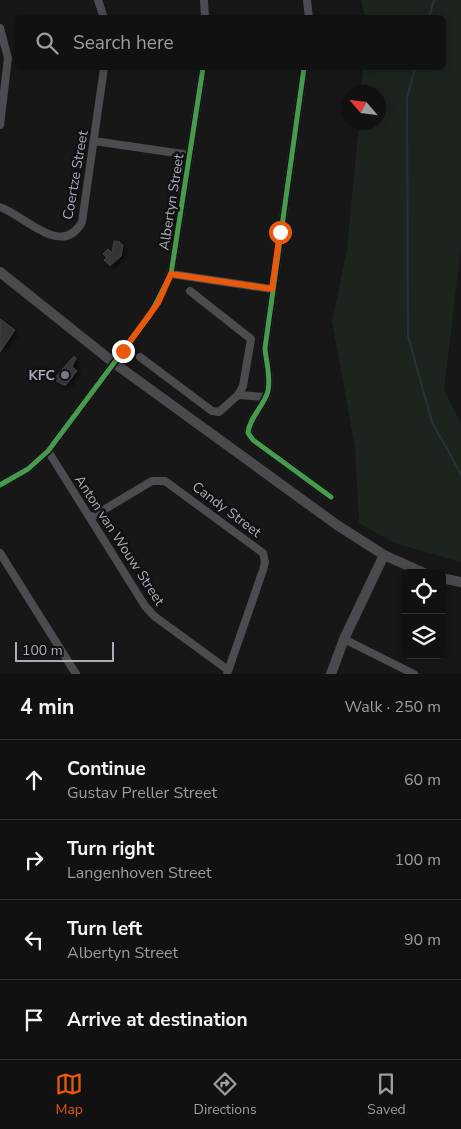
<!DOCTYPE html>
<html lang="en">
<head>
<meta charset="utf-8">
<style>
  body { margin:0; font-family:"Nunito Sans",sans-serif; background:#1e1f1f; color:#f1f3f6 }
  .controls { position:absolute; right:15px; bottom:15px; display:grid; overflow:hidden; border-radius:8px; box-shadow:0 2px 8px #0003 }
  .controls button { width:45px; height:45px; display:grid; place-items:center; padding:0; border:0; border-bottom:1px solid #303131; background:#111; color:#f1f3f6; font:25px sans-serif }
  .compass { position:absolute; left:341px; top:85px; width:45px; height:45px; border-radius:50%; background:#111; box-shadow:0 2px 8px #0003; rotate:298deg }
  .scale { position:absolute; left:15px; bottom:12px; width:99px; box-sizing:border-box; padding-left:5px; border:2px solid #a8adb8; border-top:0; font-size:14px; line-height:18px; white-space:nowrap; color:#a8adb8; -webkit-text-stroke:4px #111113; paint-order:stroke }
  .stop { position:absolute; width:15px; height:15px; margin:-11px; border:4px solid #ea580c; border-radius:50%; background:#fff }
  .stop.end { background:#ea580c; border-color:#fff; box-shadow:0 1px 5px #0008 }
  .list { margin:0; padding:0; list-style:none }
  h2 { display:flex; justify-content:space-between; align-items:center; height:65px; margin:0; padding:0 20px; font-size:21px }
  h2 small { font-size:16px; font-weight:400; color:#9c9d9f }
  .list li { display:grid; grid-template-columns:32px 1fr auto; gap:15px; align-items:center; box-sizing:border-box; height:80px; padding:0 20px; border-top:1px solid #303131 }
  .list b { display:block; font-size:19px; white-space:nowrap }
  .list p { margin:0; font-size:16px; white-space:nowrap; color:#9c9d9f }
  .list em { font-size:16px; font-style:normal; color:#9c9d9f }
  .icon { flex:none; width:28px; height:28px; fill:none; stroke:currentColor; stroke-width:2; stroke-linecap:round; stroke-linejoin:round }
  .map { position:relative; flex:none; width:461px; height:674px; overflow:hidden }
  .search { position:absolute; background:#111; box-shadow:0 2px 8px #0003; left:15px; right:15px; top:15px; height:55px; display:flex; align-items:center; gap:12px; box-sizing:border-box; padding:0 18px; border-radius:8px; color:#9c9d9f; font-size:19px }
  .sheet { height:385px; background:#111 }
  nav { display:flex; justify-content:space-around; align-items:center; box-sizing:border-box; height:70px; border-top:1px solid #303131; background:#111; font-size:14px; color:#9c9d9f }
  nav a { display:grid; justify-items:center; gap:2px }
  nav .on { color:#ea580c }
  .map>svg:first-child { display:block }
</style>
</head>
<body>
<div class="map">
<svg width="461" height="674" viewBox="0 0 461 674">
  <defs>
    <filter id="shadow"><feDropShadow dx="2.5" dy="2.5" stdDeviation="2.5" flood-color="#0009"/></filter>
  </defs>
  <rect width="100%" height="100%" fill="#171717"/>
  <path fill="#1d241e" d="M361,0H461V247L444,390L461,423V562L394,543L359,523L355,447L332,321L347,250L359,123L378,122V92H361L363,68H444V18L365,17Z"/>
  <g fill="none" stroke-linecap="round" stroke-linejoin="round">
    <path stroke="#2a3239" stroke-width="2" d="M429,18L434,0
      M415,68L407,98L408,336L432,422L461,474"/>
  </g>
  <path fill="#353536" stroke="#3f4043" filter="url(#shadow)" d="M114,241L120,242V244L123,245L121,256L110,266L104,260L107,257L103,254L108,249L112,253Z
    M0,319L15,330L0,352Z
    M74,356L76,358L72,367L77,371L66,385H63L54,379Z"/>
  <g fill="none" stroke-linecap="round" stroke-linejoin="round">
    <path stroke="#4b4c50" stroke-width="8" d="M98,0L104,18
      M204,0L205,18
      M307,0L309,18
      M0,28L8,58L0,125
      M304,68L265,348C266,362 271,376 268,391C264,406 249,418 248,433L253,440L331,497
      M94,141L190,155
      M0,207C24,215 62,259 82,222L104,68
      M171,274L272,289
      M140,357L212,411L219,412L238,395L243,386L251,339L190,291
      M238,395L266,397
      M48,451L145,606L154,616L228,670
      M0,485L28,469L48,451L150,315L171,274L203,68
      M90,518L152,481H165L263,553L265,562L263,570L227,674
      M0,553L76,674
      M344,639L414,674"/>
    <path stroke="#4a4a4e" stroke-width="10" d="M0,272L114,363L337,525L384,555L424,573
      M442,578L461,582
      M331,674L344,639L384,555"/>
    <g stroke="#111113" stroke-width="8">
      <path id="cycleway" d="M304,68L265,348C266,362 271,376 268,391C264,406 249,418 248,433L253,440L331,497
        M0,485L28,469L48,451L150,315L171,274L203,68"/>
    </g>
    <use href="#cycleway" stroke="#469c4c" stroke-width="5"/>
  </g>
  <g fill="none" stroke-linecap="round" stroke-linejoin="round">
    <path stroke="#ea580c" stroke-width="6" d="M123,351L158,303L171,274L272,289L280,232"/>
  </g>
  <circle fill="#757880" stroke="#111113" stroke-width="2" cx="65" cy="375" r="5"/>
  <g text-anchor="middle" stroke-width="5" stroke-linejoin="round" paint-order="stroke">
    <g font-size="14" fill="#a8adb8" stroke="#111113">
      <text transform="translate(75 175) rotate(-80)" y="5">Coertze Street</text>
      <text transform="translate(171 202) rotate(-81)" y="5">Albertyn Street</text>
      <text transform="translate(227 509) rotate(37)" y="5">Candy Street</text>
      <text transform="translate(120 540) rotate(57)" y="5">Anton van Wouw Street</text>
    </g>
    <g font-size="14" font-weight="bold" fill="#a8adb8" stroke="#111113" text-anchor="end">
      <text x="55" y="380">KFC</text>
    </g>
  </g>
</svg>
<div class="controls">
<button><svg class="icon" aria-label="locate" viewBox="0 0 24 24"><circle cx="12" cy="12" r="6"/><path d="M12 2v4M12 18v4M2 12h4M18 12h4"/></svg></button>
<button><svg class="icon" aria-label="layers" viewBox="0 0 24 24"><path d="M12 4l9 5-9 5-9-5zM3 14l9 5 9-5"/></svg></button>
</div>
<svg class="compass" viewBox="-18 -18 36 36"><path d="M0-13l5 13h-10z" fill="#e53935"/><path d="M0 13l5-13h-10z" fill="#9c9d9f"/></svg>
<div class="scale">100 m</div>
<div class="stop" style="left:280px;top:232px"></div>
<div class="stop end" style="left:123px;top:351px"></div>
<div class="search"><svg class="icon" aria-label="search" viewBox="0 0 24 24"><circle cx="10" cy="10" r="6"/><path d="M15 15l6 6"/></svg>Search here</div>
</div>
<section class="sheet">
<h2>4 min<small>Walk · 250 m</small></h2>
<ul class="list">
<li><svg class="icon" aria-label="ahead" viewBox="0 0 24 24"><path d="M12 20V5M6 11l6-6 6 6"/></svg><div><b>Continue</b><p>Gustav Preller Street</p></div><em>60 m</em></li>
<li><svg class="icon" aria-label="right" viewBox="0 0 24 24"><path d="M7 20v-9h11M14 6l5 5-5 5"/></svg><div><b>Turn right</b><p>Langenhoven Street</p></div><em>100 m</em></li>
<li><svg class="icon" aria-label="left" viewBox="0 0 24 24"><path d="M17 20v-9H6M10 6l-5 5 5 5"/></svg><div><b>Turn left</b><p>Albertyn Street</p></div><em>90 m</em></li>
<li><svg class="icon" aria-label="arrive" viewBox="0 0 24 24"><path d="M6 21V4h12l-3 4 3 4H6"/></svg><div><b>Arrive at destination</b></div></li>
</ul>
</section>
<nav>
<a class="on"><svg class="icon" aria-label="map" viewBox="0 0 24 24"><path d="M3 6l6-2 6 2 6-2v14l-6 2-6-2-6 2zM9 4v14M15 6v14"/></svg>Map</a>
<a><svg class="icon" aria-label="directions" viewBox="0 0 24 24"><path d="M12 3l9 9-9 9-9-9zM9 14v-3h6M13 9l2 2-2 2"/></svg>Directions</a>
<a><svg class="icon" aria-label="saved" viewBox="0 0 24 24"><path d="M7 4h10v16l-5-4-5 4z"/></svg>Saved</a>
</nav>
</body>
</html>
